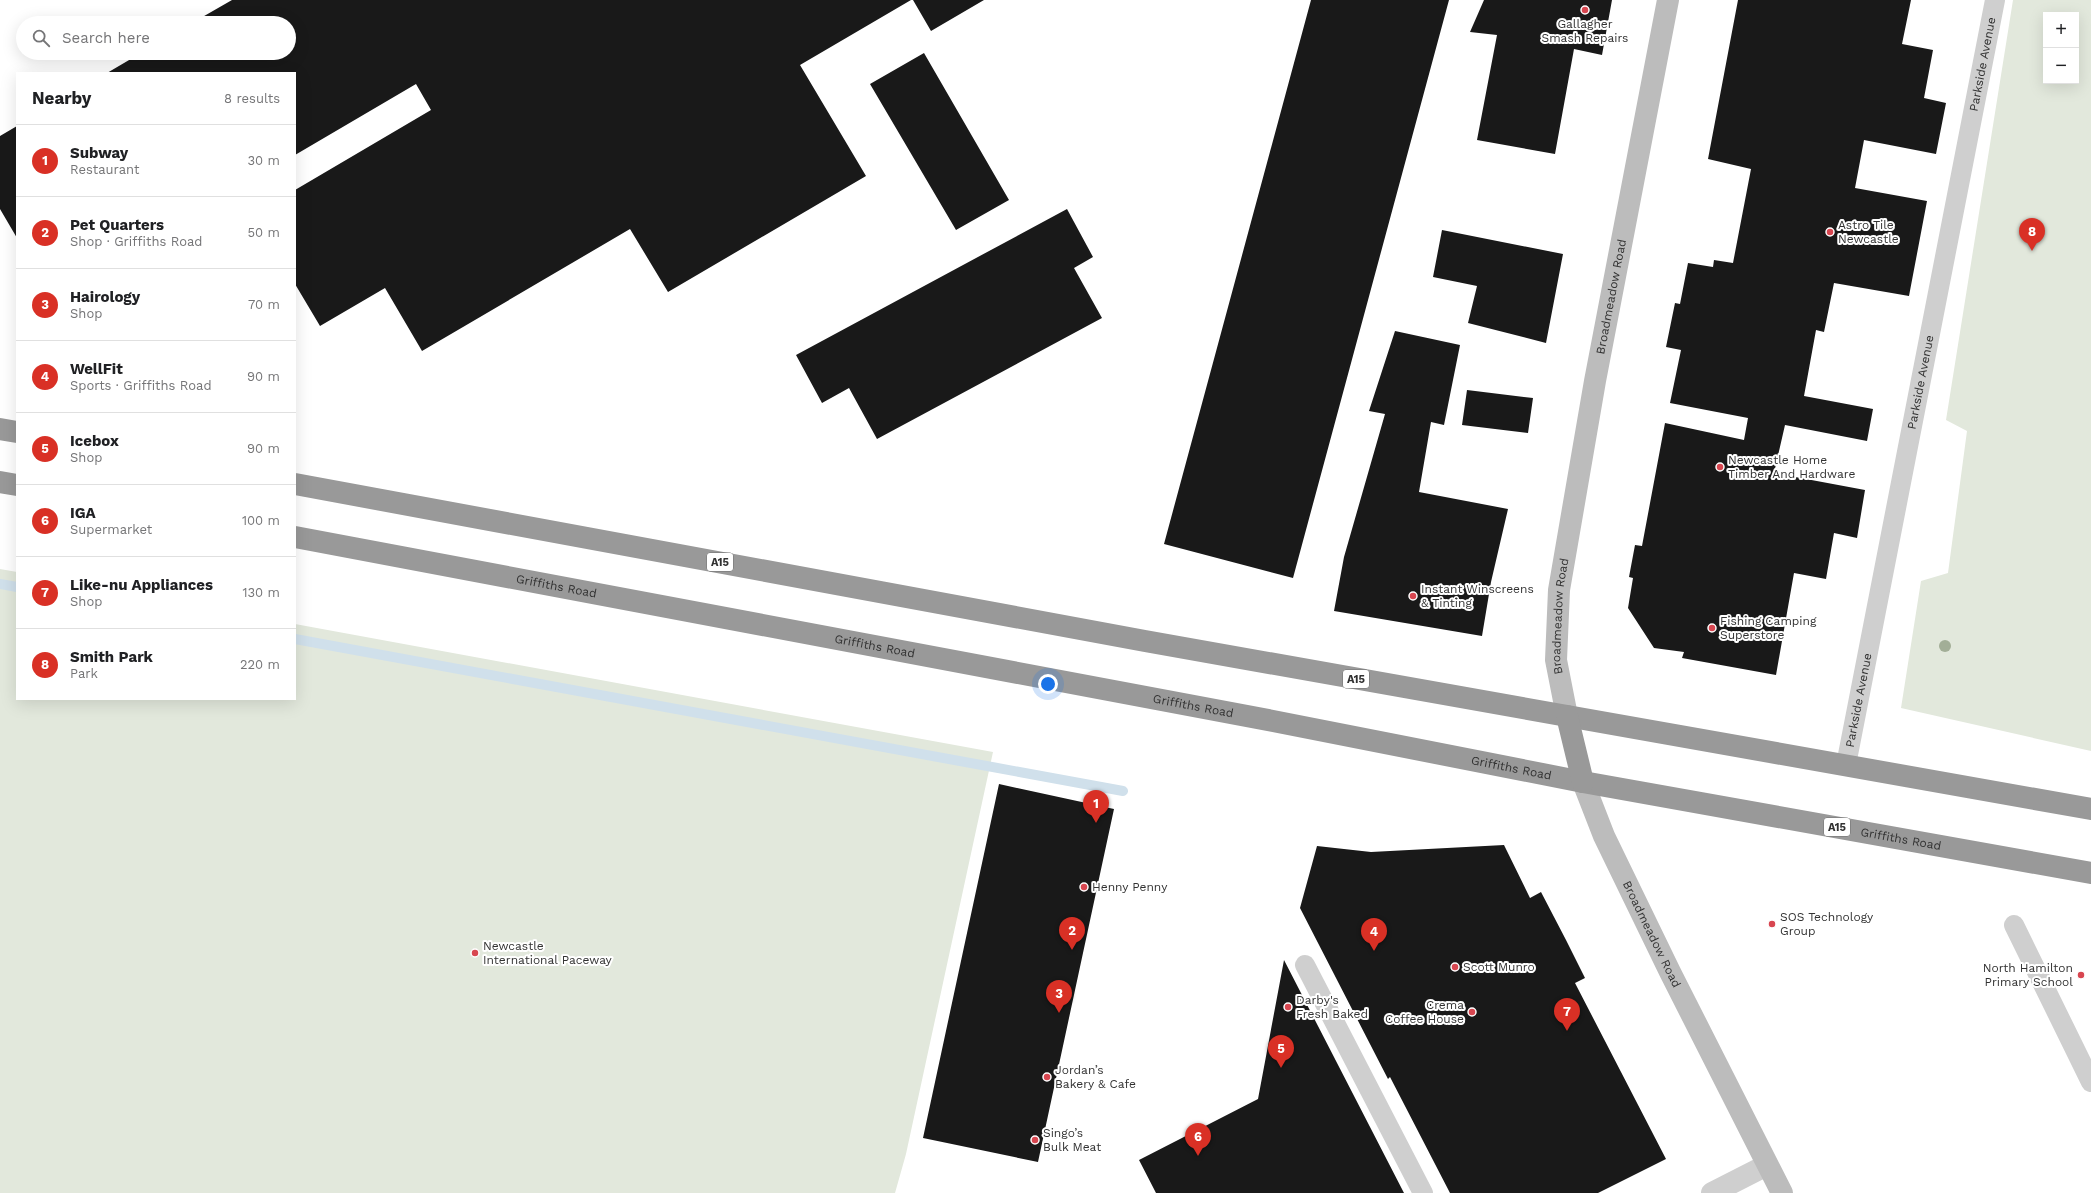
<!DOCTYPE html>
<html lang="en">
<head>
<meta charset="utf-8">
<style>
  body { margin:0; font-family:"Work Sans",sans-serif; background:#f2f2f2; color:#202124 }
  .controls { position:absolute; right:12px; top:12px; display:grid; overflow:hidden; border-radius:0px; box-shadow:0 4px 16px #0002 }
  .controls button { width:36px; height:36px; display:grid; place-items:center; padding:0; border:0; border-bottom:1px solid #e0e0e0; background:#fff; color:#202124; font:20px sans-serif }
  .you { position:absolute; left:1048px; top:684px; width:14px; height:14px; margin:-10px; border:3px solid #fff; border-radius:50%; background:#1a73e8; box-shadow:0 0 0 6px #1a73e833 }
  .badge { display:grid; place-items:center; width:26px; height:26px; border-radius:50%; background:#d93025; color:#fff; font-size:13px; font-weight:700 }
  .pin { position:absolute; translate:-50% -33px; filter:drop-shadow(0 1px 2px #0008) }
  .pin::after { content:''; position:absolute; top:21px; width:14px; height:12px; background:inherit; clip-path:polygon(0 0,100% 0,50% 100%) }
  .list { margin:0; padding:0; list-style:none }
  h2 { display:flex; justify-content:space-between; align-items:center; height:52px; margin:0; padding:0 16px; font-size:17px }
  h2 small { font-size:13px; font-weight:400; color:#757577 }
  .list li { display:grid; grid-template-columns:26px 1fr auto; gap:12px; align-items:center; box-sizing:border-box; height:72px; padding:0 16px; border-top:1px solid #e0e0e0 }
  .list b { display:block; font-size:15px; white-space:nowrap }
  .list p { margin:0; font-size:13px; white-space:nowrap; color:#757577 }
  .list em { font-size:13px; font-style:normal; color:#757577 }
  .icon { flex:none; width:22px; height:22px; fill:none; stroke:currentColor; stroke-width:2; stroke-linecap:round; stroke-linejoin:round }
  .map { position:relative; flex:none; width:2091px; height:1193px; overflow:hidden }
  .search { position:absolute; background:#fff; box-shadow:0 4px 16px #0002; left:16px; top:16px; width:280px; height:44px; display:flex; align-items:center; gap:10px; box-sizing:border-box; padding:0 14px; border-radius:22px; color:#757577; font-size:15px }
  .panel { position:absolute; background:#fff; box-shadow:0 4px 16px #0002; left:16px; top:72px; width:280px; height:628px; border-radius:0px }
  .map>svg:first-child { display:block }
</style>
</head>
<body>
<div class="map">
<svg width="2091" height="1193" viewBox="0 0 2091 1193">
  <rect width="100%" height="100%" fill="#fff"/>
  <path fill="#e2e8dc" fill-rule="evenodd" d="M2013,0H2091V751L1901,708L1921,581L1948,573L1967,431L1946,420ZM2046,15H2076V81H2046Z
    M0,569L17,572V699H295V624L993,752L906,1154L895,1193H0Z"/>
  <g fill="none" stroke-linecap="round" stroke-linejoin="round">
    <path stroke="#d0e0eb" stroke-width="10" d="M0,584L17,587
      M295,639L1123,791"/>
  </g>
  <path fill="#191919" d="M232,0H911L800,65L866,176L668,292L630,229L422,351L385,288L320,326L295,284V190L431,110L416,84L295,155V73H107L141,53H289V23H192Z
    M913,0H984L931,31Z
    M1311,0H1449L1293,578L1164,544Z
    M1484,0H1612L1602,55L1574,49L1555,154L1477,140L1497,35L1470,32Z
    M1738,0H1911L1902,44L1933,50L1924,98L1946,103L1936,154L1864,140L1855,188L1927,201L1909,296L1834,283L1824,332L1816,330L1804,396L1873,409L1867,441L1785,425L1774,473L1865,490L1857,538L1834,533L1826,579L1794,573L1776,675L1682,658L1684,652L1654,648L1628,608L1633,578L1629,577L1635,545L1642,546L1665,423L1744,440L1748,418L1670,403L1681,350L1666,347L1675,303L1680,304L1688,263L1713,267L1714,260L1733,263L1751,169L1708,159Z
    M924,53L1009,200L956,230L870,84Z
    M17,126V238L0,209V136Z
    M1067,209L1093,257L1074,268L1102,318L877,439L849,388L822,403L796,355Z
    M1442,230L1563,254L1546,343L1468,323L1477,286L1433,277Z
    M1395,331L1460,345L1444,425L1431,422L1419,492L1508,509L1491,582L1482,636L1334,611L1344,557L1385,414L1369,411Z
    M1467,390L1533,398L1528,433L1462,425Z
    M999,784L1114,809L1038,1162L923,1138Z
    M1504,845L1530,898L1541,892L1566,940L1585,978L1575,983L1666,1159L1598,1193H1450L1390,1077L1388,1079L1300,908L1317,846L1371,852Z
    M1284,960L1404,1193H1156L1139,1160L1258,1099Z"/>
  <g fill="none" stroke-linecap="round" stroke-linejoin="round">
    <g stroke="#cfcfcf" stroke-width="20">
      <path id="s1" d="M1846,765L1995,0"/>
      <path d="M2014,925L2091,1082"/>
      <path d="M1305,965L1423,1193"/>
    </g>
    <path stroke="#cfcfcf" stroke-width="22" d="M1712,1193L1767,1165"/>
    <g stroke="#bcbcbc" stroke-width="22">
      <path id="s2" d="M1567,716L1556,660L1559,590L1595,381L1668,0"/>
      <path id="s3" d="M1583,782L1604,836L1670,972L1782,1193"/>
    </g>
    <g stroke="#999" stroke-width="22">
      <path d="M0,429L17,432"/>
      <path d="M0,482L17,485"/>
      <path d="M295,484L1145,641L2091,809"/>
      <path id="s4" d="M295,537L1273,721L1583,782L2091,873"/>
      <path d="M1567,716L1583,782"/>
    </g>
  </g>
  <circle fill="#a2ae97" cx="1945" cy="646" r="6"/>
  <g fill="#d84650" stroke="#fff" stroke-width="1.5">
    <circle cx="1585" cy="10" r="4"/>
    <circle cx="1830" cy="232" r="4"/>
    <circle cx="1720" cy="467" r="4"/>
    <circle cx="1413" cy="596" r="4"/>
    <circle cx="1712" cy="628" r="4"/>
    <circle cx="1084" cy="887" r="4"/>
    <circle cx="1772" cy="924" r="4"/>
    <circle cx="475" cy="953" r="4"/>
    <circle cx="1455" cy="967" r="4"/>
    <circle cx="2081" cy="975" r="4"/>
    <circle cx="1288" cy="1007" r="4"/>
    <circle cx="1472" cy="1012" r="4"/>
    <circle cx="1047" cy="1077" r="4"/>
    <circle cx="1035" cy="1140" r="4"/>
  </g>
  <g text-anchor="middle" stroke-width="4" stroke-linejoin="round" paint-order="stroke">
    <g fill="#fff" stroke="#707070" stroke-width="1">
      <rect x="707" y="553" width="26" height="18" rx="3"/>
      <rect x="1343" y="670" width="26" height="18" rx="3"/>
      <rect x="1824" y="818" width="26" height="18" rx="3"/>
    </g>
    <g font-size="11" font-weight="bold" fill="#323232">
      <text x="720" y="566">A15</text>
      <text x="1356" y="683">A15</text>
      <text x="1837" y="831">A15</text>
    </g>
    <g font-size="12" fill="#323232" stroke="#fff" text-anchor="start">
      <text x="1585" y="28" text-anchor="middle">Gallagher<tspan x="1585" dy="14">Smash Repairs</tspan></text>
      <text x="1838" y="229">Astro Tile<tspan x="1838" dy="14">Newcastle</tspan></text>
      <text x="1728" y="464">Newcastle Home<tspan x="1728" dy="14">Timber And Hardware</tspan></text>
      <text x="1421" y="593">Instant Winscreens<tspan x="1421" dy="14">&amp; Tinting</tspan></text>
      <text x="1720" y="625">Fishing Camping<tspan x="1720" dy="14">Superstore</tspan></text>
      <text x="1092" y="891">Henny Penny</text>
      <text x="1780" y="921">SOS Technology<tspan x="1780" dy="14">Group</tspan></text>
      <text x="483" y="950">Newcastle<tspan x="483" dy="14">International Paceway</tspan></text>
      <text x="1463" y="971">Scott Munro</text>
      <text x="2073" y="972" text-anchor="end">North Hamilton<tspan x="2073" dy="14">Primary School</tspan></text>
      <text x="1296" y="1004">Darby's<tspan x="1296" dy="14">Fresh Baked</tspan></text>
      <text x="1464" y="1009" text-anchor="end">Crema<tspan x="1464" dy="14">Coffee House</tspan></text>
      <text x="1055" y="1074">Jordan’s<tspan x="1055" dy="14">Bakery &amp; Cafe</tspan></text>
      <text x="1043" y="1137">Singo’s<tspan x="1043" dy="14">Bulk Meat</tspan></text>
    </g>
    <g font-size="12" fill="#323232" stroke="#fff">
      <text dy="4" stroke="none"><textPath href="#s1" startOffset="714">Parkside Avenue</textPath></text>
      <text dy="4" stroke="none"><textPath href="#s2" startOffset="425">Broadmeadow Road</textPath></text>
      <text dy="4" stroke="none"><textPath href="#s1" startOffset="390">Parkside Avenue</textPath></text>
      <text dy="4" stroke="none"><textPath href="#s4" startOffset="266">Griffiths Road</textPath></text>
      <text dy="4" stroke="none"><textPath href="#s2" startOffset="101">Broadmeadow Road</textPath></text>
      <text dy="4" stroke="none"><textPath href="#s4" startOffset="590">Griffiths Road</textPath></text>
      <text dy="4" stroke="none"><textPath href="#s1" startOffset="66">Parkside Avenue</textPath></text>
      <text dy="4" stroke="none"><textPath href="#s4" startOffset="914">Griffiths Road</textPath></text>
      <text dy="4" stroke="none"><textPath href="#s4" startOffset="1238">Griffiths Road</textPath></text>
      <text dy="4" stroke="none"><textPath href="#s4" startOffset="1634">Griffiths Road</textPath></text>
      <text dy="4" stroke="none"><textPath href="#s3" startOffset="167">Broadmeadow Road</textPath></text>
    </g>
  </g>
</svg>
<div class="controls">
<button>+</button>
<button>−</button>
</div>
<div class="you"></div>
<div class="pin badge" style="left:1096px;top:823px">1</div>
<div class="pin badge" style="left:1072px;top:950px">2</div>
<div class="pin badge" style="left:1059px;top:1013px">3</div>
<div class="pin badge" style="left:1374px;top:951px">4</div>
<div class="pin badge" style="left:1281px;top:1068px">5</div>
<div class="pin badge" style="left:1198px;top:1156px">6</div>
<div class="pin badge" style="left:1567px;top:1031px">7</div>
<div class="pin badge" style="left:2032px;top:251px">8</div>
<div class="search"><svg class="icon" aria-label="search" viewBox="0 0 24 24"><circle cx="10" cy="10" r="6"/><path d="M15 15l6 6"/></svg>Search here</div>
<section class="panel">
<h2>Nearby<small>8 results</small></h2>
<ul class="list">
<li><span class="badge">1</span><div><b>Subway</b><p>Restaurant</p></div><em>30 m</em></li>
<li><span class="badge">2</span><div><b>Pet Quarters</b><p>Shop · Griffiths Road</p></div><em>50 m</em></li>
<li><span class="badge">3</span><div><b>Hairology</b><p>Shop</p></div><em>70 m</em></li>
<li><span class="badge">4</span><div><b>WellFit</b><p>Sports · Griffiths Road</p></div><em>90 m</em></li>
<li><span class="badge">5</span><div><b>Icebox</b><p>Shop</p></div><em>90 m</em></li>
<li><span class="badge">6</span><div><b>IGA</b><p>Supermarket</p></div><em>100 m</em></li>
<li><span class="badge">7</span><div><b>Like-nu Appliances</b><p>Shop</p></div><em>130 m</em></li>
<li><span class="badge">8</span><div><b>Smith Park</b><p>Park</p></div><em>220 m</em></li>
</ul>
</section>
</div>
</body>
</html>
